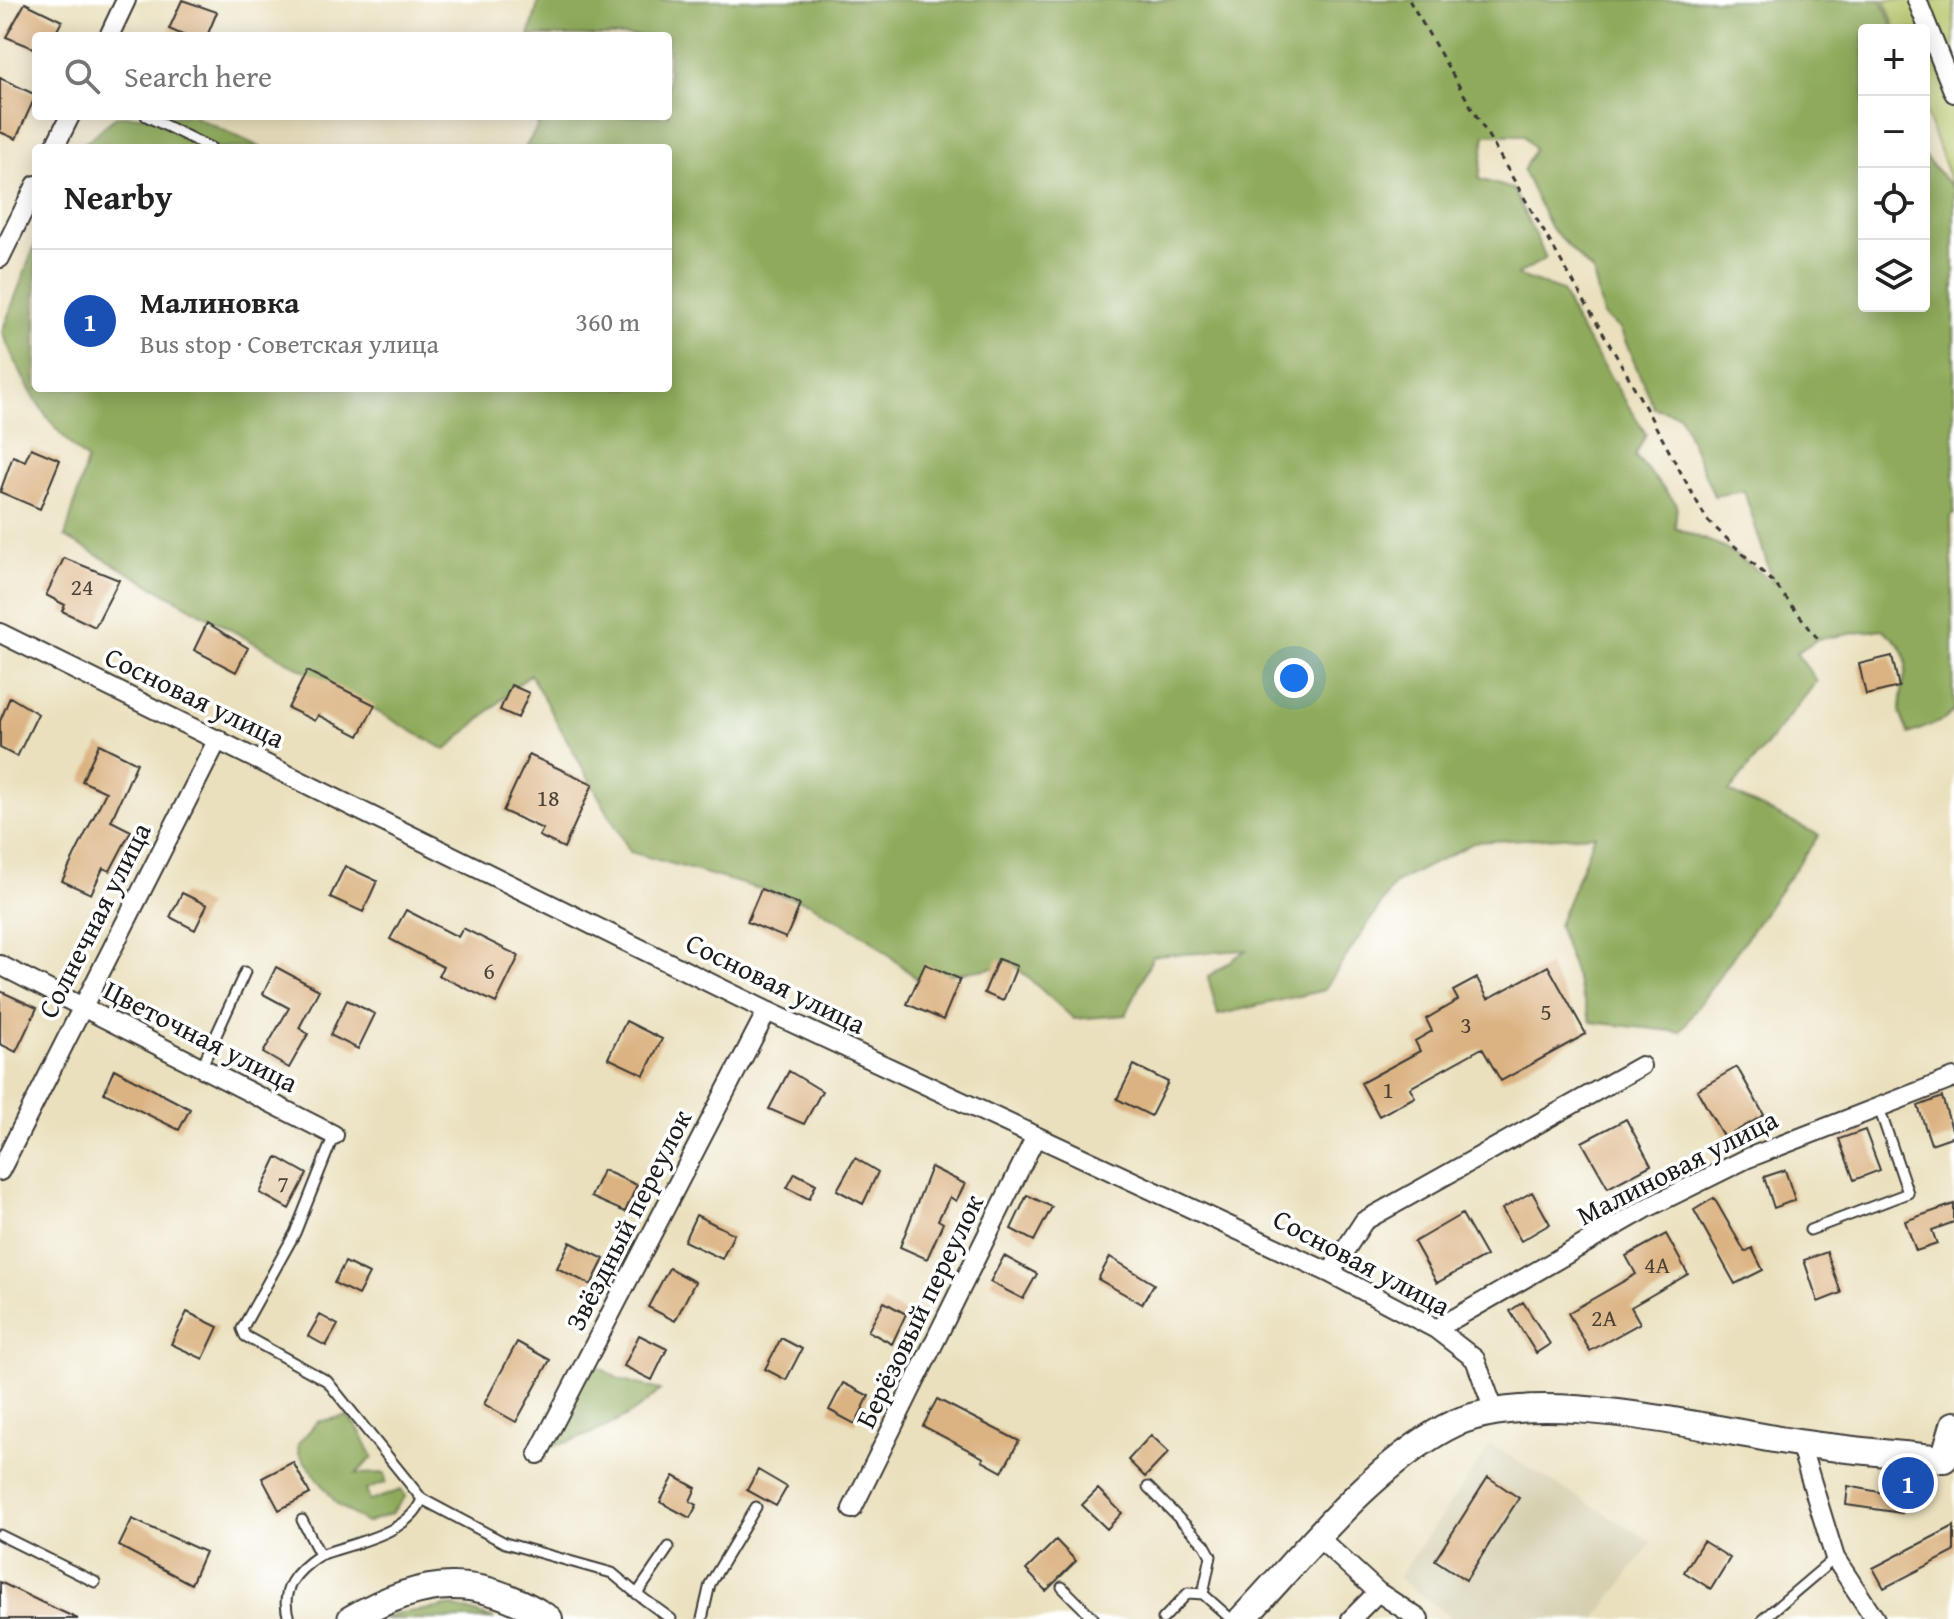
<!DOCTYPE html>
<html lang="en">
<head>
<meta charset="utf-8">
<style>
  body { margin:0; font-family:"Gentium Book Plus",serif; background:#f2f2f2; color:#222 }
  .controls { position:absolute; right:24px; top:24px; display:grid; overflow:hidden; border-radius:8px; box-shadow:0 4px 20px #0003 }
  .controls button { width:72px; height:72px; display:grid; place-items:center; padding:0; border:0; border-bottom:2px solid #e0e0e0; background:#fff; color:#222; font:40px sans-serif }
  .you { position:absolute; left:1294px; top:678px; width:28px; height:28px; margin:-20px; border:6px solid #fff; border-radius:50%; background:#1a73e8; box-shadow:0 0 0 12px #1a73e833 }
  .badge { display:grid; place-items:center; width:52px; height:52px; border-radius:50%; background:#d1495b; color:#fff; font-size:26px; font-weight:700 }
  .pin { position:absolute; translate:-50% -50%; border:4px solid #fff; box-shadow:0 2px 8px #0006 }
  .list { margin:0; padding:0; list-style:none }
  h2 { display:flex; justify-content:space-between; align-items:center; height:104px; margin:0; padding:0 32px; font-size:34px }
  h2 small { font-size:26px; font-weight:400; color:#767676 }
  .list li { display:grid; grid-template-columns:52px 1fr auto; gap:24px; align-items:center; box-sizing:border-box; height:144px; padding:0 32px; border-top:2px solid #e0e0e0 }
  .list b { display:block; font-size:30px; white-space:nowrap }
  .list p { margin:0; font-size:26px; white-space:nowrap; color:#767676 }
  .list em { font-size:26px; font-style:normal; color:#767676 }
  .icon { flex:none; width:44px; height:44px; fill:none; stroke:currentColor; stroke-width:2; stroke-linecap:round; stroke-linejoin:round }
  .map { position:relative; flex:none; width:1954px; height:1619px; overflow:hidden }
  .search { position:absolute; background:#fff; box-shadow:0 4px 20px #0003; left:32px; top:32px; width:640px; height:88px; display:flex; align-items:center; gap:20px; box-sizing:border-box; padding:0 28px; border-radius:8px; color:#767676; font-size:30px }
  .panel { position:absolute; background:#fff; box-shadow:0 4px 20px #0003; left:32px; top:144px; width:640px; height:248px; border-radius:8px }
  .map>svg:first-child { display:block }
</style>
</head>
<body>
<div class="map">
<svg width="1954" height="1619" viewBox="0 0 1954 1619">
  <rect width="100%" height="100%" fill="#fff"/>
  <filter id="ink" filterUnits="userSpaceOnUse"><feTurbulence type="fractalNoise" baseFrequency=".0125" numOctaves="2"/><feDisplacementMap in="SourceGraphic" scale="16" xChannelSelector="R" yChannelSelector="G"/><feConvolveMatrix kernelMatrix="1 2 1 2 8 2 1 2 1" color-interpolation-filters="sRGB"/></filter>
  <filter id="wash" filterUnits="userSpaceOnUse"><feTurbulence type="fractalNoise" baseFrequency=".006" numOctaves="4" result="noise"/><feDisplacementMap in="SourceGraphic" scale="32" xChannelSelector="R" yChannelSelector="G"/><feGaussianBlur stdDeviation="1.8" result="paint"/><feColorMatrix in="noise" values="0 0 0 0 0 0 0 0 0 0 0 0 0 0 0 0 0 1.4 0 .05"/><feComposite in="paint" operator="in"/></filter>
  <g filter="url(#wash)">
    <rect width="100%" height="100%" fill="#eae0bd"/>
    <path fill="#d6d0b1" d="M1491,1445L1652,1542L1596,1619H1453L1398,1578Z"/>
    <path fill="#b4c467" stroke="#687042" stroke-width="2" d="M1885,0H1954V191L1924,108V30H1896Z"/>
    <path fill="#8faa5c" stroke="#56633c" stroke-width="2" fill-rule="evenodd" d="M539,0H1882L1894,30H1864V306H1924V156L1954,189V514L1951,517L1954,711L1944,720L1909,734C1906,727 1900,717 1900,710C1901,671 1921,657 1882,629L1818,639L1796,653L1817,681L1729,792L1819,835L1680,1032L1591,1022L1558,925L1595,835L1475,842L1395,883L1324,990L1218,1015L1208,977L1246,950L1153,956L1126,1015L1074,1019L1014,965L917,979L869,938L809,903L630,852L530,674L446,750L65,537L87,460C44,423 24,383 2,332L36,242V388H668V148H525L538,126L536,116H668V36H529ZM1485,135H1524L1534,149L1523,171L1550,227L1593,272L1603,316L1620,329L1654,408L1680,415L1714,496L1744,491L1773,582L1724,547L1675,528L1677,504L1635,456L1646,434L1574,319L1562,291L1517,275L1546,258L1513,189L1479,179Z
      M117,116H193L262,148H79Z
      M587,1360L619,1379L660,1390C632,1419 583,1440 544,1448Z
      M346,1416L358,1428L373,1457L356,1474L385,1473L386,1482L366,1490L370,1501L401,1490L406,1496L391,1514L366,1523L337,1504L299,1454L298,1444L317,1422Z
      M453,1606L494,1619H385L393,1614Z"/>
    <g id="blocks">
      <path fill="#dbb382" d="M182,0L217,12L207,36H185L169,29Z
        M25,3L62,21L54,36H36V49L6,37Z
        M0,78L36,95L16,139L0,132Z
        M31,448L60,460L40,509L0,492L13,456L25,461Z
        M64,558L119,580L95,627L62,611L65,605L46,595Z
        M207,623L248,648L236,672L194,650Z
        M1892,656L1899,687L1866,695L1859,664Z
        M307,671L375,705L359,736L318,715L315,721L288,708Z
        M511,685L529,693L518,718L500,710Z
        M10,697L38,714L17,757L0,748V721Z
        M99,744L137,763L111,821L131,831L110,871L103,868L91,894L62,881L106,792L82,781Z
        M529,755L593,784L564,848L539,836L543,829L503,811Z
        M345,866L377,881L363,912L330,897Z
        M761,889L800,905L786,938L747,922Z
        M182,893L207,905L195,930L170,917Z
        M406,910L458,937L463,928L519,956L496,1003L438,975L443,967L390,939Z
        M998,959L1017,966L1003,1001L984,993Z
        M925,964L960,979L943,1020L907,1004Z
        M1548,966L1586,1034L1501,1081L1482,1048L1410,1088L1415,1097L1379,1116L1361,1083L1420,1051L1415,1041L1432,1031L1426,1019L1458,1000L1453,991L1477,978L1488,999Z
        M276,967L319,990L299,1028L308,1034L289,1068L263,1053L289,1008L263,994Z
        M0,991L37,1008L16,1052L0,1044Z
        M347,1000L375,1014L358,1049L330,1035Z
        M626,1021L662,1039L644,1075L608,1058Z
        M1134,1065L1168,1082L1151,1116L1117,1099Z
        M1737,1067L1764,1115L1724,1138L1697,1090Z
        M114,1069L190,1109L179,1130L104,1093Z
        M789,1071L822,1091L804,1124L769,1109Z
        M1942,1097L1954,1136L1931,1144L1918,1106Z
        M1626,1119L1651,1165L1608,1188L1582,1142Z
        M1865,1130L1880,1170L1854,1180L1839,1139Z
        M277,1157L307,1174L289,1209L260,1193Z
        M855,1158L878,1172L863,1204L837,1190Z
        M931,1167L965,1184L956,1201L950,1197L938,1220L943,1223L927,1259L900,1247Z
        M603,1170L637,1185L625,1212L591,1197Z
        M1785,1170L1795,1200L1774,1208L1764,1177Z
        M795,1173L816,1184L809,1199L787,1188Z
        M1532,1192L1550,1224L1521,1241L1502,1209Z
        M1027,1195L1052,1207L1034,1241L1011,1229Z
        M1714,1198L1745,1252L1752,1248L1763,1270L1735,1284L1694,1210Z
        M1954,1204V1222L1932,1230L1937,1244L1916,1251L1905,1221Z
        M1462,1214L1486,1256L1437,1283L1414,1242Z
        M696,1215L734,1234L722,1259L684,1241Z
        M1666,1234L1688,1274L1631,1307L1640,1323L1590,1351L1568,1313L1636,1274L1626,1256Z
        M570,1242L604,1259L591,1285L557,1268Z
        M1827,1252L1841,1293L1818,1302L1804,1260Z
        M1004,1256L1037,1274L1023,1299L990,1282Z
        M1110,1257L1154,1284L1142,1304L1098,1279Z
        M345,1262L369,1274L358,1295L334,1283Z
        M669,1268L695,1282L675,1321L648,1307Z
        M884,1302L906,1314L892,1344L868,1331Z
        M1523,1302L1550,1344L1536,1353L1510,1311Z
        M187,1312L218,1327L203,1359L171,1344Z
        M320,1315L338,1325L326,1346L308,1336Z
        M639,1335L667,1349L652,1380L624,1366Z
        M781,1338L802,1349L786,1380L765,1369Z
        M517,1342L550,1360L516,1422L484,1404Z
        M843,1383L869,1396L855,1424L829,1410Z
        M937,1399L1019,1441L1002,1472L982,1461L984,1458L923,1426Z
        M1151,1435L1169,1452L1145,1477L1128,1460Z
        M293,1462L310,1494L279,1510L262,1478Z
        M758,1470L787,1487L776,1506L747,1490Z
        M674,1476L696,1488L690,1501L697,1505L690,1518L660,1502Z
        M1488,1477L1519,1498L1466,1580L1435,1560Z
        M1848,1486L1905,1497L1902,1513L1846,1505Z
        M1098,1489L1122,1513L1107,1529L1082,1505Z
        M132,1519L205,1552L191,1584L119,1546Z
        M1954,1526V1552L1884,1588L1873,1568Z
        M1056,1540L1076,1561L1046,1591L1026,1570Z
        M1703,1541L1730,1558L1711,1589L1684,1572Z
        M0,1582L41,1602L78,1619H0Z"/>
    </g>
  </g>
  <g filter="url(#ink)">
    <use href="#blocks" fill-opacity="0" stroke="#3b3934" stroke-width="2"/>
    <g fill="none" stroke-linecap="round" stroke-linejoin="round">
      <g stroke="#3b3934" stroke-width="13">
        <path id="lane" d="M146,116L211,148
          M201,1068L245,972
          M334,1135L295,1233L242,1329L245,1336L327,1381L422,1499L505,1543L612,1573L637,1594
          M1810,1230L1908,1193L1878,1105
          M1148,1487L1205,1545L1211,1556L1203,1594
          M0,1535L95,1582
          M669,1547L637,1594L671,1619
          M320,1555C353,1543 409,1534 422,1499
          M1062,1587L1094,1619
          M289,1619C279,1589 296,1571 320,1555L302,1520
          M702,1619L710,1584L756,1507
          M1163,1619L1188,1593L1203,1594L1231,1619
          M1763,1619L1835,1558"/>
      </g>
      <g stroke="#3b3934" stroke-width="22">
        <path id="street" d="M1917,0L1954,93
          M109,36L126,0
          M54,148L70,116
          M0,258L36,185
          M0,633L767,1011L1330,1273L1436,1329L1475,1359L1495,1413
          M0,965L334,1135
          M0,1171L218,739
          M1330,1273L1364,1221L1641,1066
          M1436,1329L1647,1208L1748,1158L1954,1078
          M1800,1444L1835,1558L1875,1619
          M538,1454L767,1011
          M852,1509L1036,1136
          M1319,1538L1378,1592L1419,1619
          M1351,1619L1378,1592"/>
      </g>
      <g stroke="#3b3934" stroke-width="30">
        <path id="secondary" d="M351,1619C423,1577 478,1573 549,1619
          M1242,1619C1303,1555 1367,1471 1445,1428C1529,1381 1706,1430 1799,1443C1847,1450 1896,1454 1944,1459L1954,1425"/>
      </g>
      <path stroke="#3b3934" stroke-width="3" stroke-dasharray="6 6" stroke-linecap="butt" d="M1409,0L1628,376L1707,520L1774,583L1818,639"/>
      <use href="#lane" stroke="#fff" stroke-width="9"/>
      <use href="#street" stroke="#fff" stroke-width="18"/>
      <use href="#secondary" stroke="#fff" stroke-width="26"/>
    </g>
  </g>
  <g text-anchor="middle" stroke-width="7" stroke-linejoin="round" paint-order="stroke">
    <g font-size="24" fill="#4c4236">
      <text x="82" y="595">24</text>
      <text x="548" y="806">18</text>
      <text x="489" y="979">6</text>
      <text x="1546" y="1020">5</text>
      <text x="1466" y="1033">3</text>
      <text x="1388" y="1098">1</text>
      <text x="283" y="1192">7</text>
      <text x="1657" y="1273">4А</text>
      <text x="1604" y="1326">2А</text>
    </g>
    <g font-size="28" fill="#1c1c1c" stroke="#fff">
      <text transform="translate(195 697) rotate(26)" y="10">Сосновая улица</text>
      <text transform="translate(94 920) rotate(-63)" y="10">Солнечная улица</text>
      <text transform="translate(776 983) rotate(26)" y="10">Сосновая улица</text>
      <text transform="translate(201 1036) rotate(27)" y="10">Цветочная улица</text>
      <text transform="translate(1677 1167) rotate(-27)" y="10">Малиновая улица</text>
      <text transform="translate(628 1220) rotate(-63)" y="10">Звёздный переулок</text>
      <text transform="translate(1362 1262) rotate(28)" y="10">Сосновая улица</text>
      <text transform="translate(919 1311) rotate(-64)" y="10">Берёзовый переулок</text>
    </g>
  </g>
</svg>
<div class="controls">
<button>+</button>
<button>−</button>
<button><svg class="icon" aria-label="locate" viewBox="0 0 24 24"><circle cx="12" cy="12" r="6"/><path d="M12 2v4M12 18v4M2 12h4M18 12h4"/></svg></button>
<button><svg class="icon" aria-label="layers" viewBox="0 0 24 24"><path d="M12 4l9 5-9 5-9-5zM3 14l9 5 9-5"/></svg></button>
</div>
<div class="you"></div>
<div class="pin badge" style="left:1908px;top:1483px;background:#1a4fb4">1</div>
<div class="search"><svg class="icon" aria-label="search" viewBox="0 0 24 24"><circle cx="10" cy="10" r="6"/><path d="M15 15l6 6"/></svg>Search here</div>
<section class="panel">
<h2>Nearby<small></small></h2>
<ul class="list">
<li><span class="badge" style="background:#1a4fb4">1</span><div><b>Малиновка</b><p>Bus stop · Советская улица</p></div><em>360 m</em></li>
</ul>
</section>
</div>
</body>
</html>
